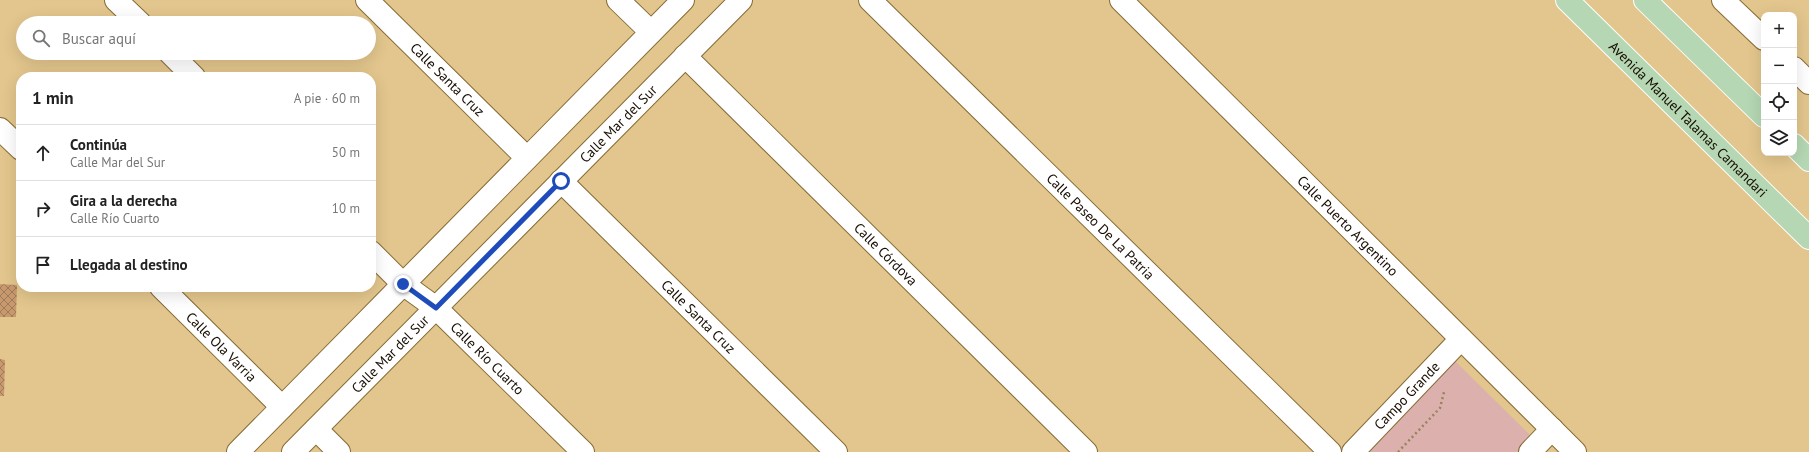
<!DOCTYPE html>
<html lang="es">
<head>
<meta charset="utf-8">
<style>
  body { margin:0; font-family:"PT Sans",sans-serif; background:#f6f6f6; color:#222 }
  .controls { position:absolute; right:12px; top:12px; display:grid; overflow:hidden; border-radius:8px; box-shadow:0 4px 16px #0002 }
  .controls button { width:36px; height:36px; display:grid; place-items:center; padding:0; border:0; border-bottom:1px solid #e0e0e0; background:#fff; color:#222; font:20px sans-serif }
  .stop { position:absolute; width:12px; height:12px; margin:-9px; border:3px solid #1e4dbb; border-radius:50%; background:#fff }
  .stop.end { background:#1e4dbb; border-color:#fff; box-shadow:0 1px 4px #0008 }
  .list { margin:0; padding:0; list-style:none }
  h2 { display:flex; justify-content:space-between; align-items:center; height:52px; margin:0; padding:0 16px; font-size:17px }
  h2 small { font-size:13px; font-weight:400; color:#767676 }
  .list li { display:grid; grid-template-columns:26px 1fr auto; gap:12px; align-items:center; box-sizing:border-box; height:56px; padding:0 16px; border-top:1px solid #e0e0e0 }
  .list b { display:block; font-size:15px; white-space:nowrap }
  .list p { margin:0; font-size:13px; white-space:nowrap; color:#767676 }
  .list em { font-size:13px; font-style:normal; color:#767676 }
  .icon { flex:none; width:22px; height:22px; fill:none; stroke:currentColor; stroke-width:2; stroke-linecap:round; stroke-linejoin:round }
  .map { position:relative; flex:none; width:1809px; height:452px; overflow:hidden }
  .search { position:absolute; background:#fff; box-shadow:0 4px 16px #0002; left:16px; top:16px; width:360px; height:44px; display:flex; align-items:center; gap:10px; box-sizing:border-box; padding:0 14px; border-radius:22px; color:#767676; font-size:15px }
  .panel { position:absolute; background:#fff; box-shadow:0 4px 16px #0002; left:16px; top:72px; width:360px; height:220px; border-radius:16px }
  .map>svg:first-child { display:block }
</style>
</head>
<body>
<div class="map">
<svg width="1809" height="452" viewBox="0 0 1809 452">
  <defs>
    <pattern id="building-cross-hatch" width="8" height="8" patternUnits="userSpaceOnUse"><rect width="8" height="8" fill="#c8996e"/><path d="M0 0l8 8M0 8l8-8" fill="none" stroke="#a17b58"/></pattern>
  </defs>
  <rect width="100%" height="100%" fill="#e3c68d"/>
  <path fill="#dbb0ad" d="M1453,359L1532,437L1518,452H1361Z"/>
  <path fill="url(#building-cross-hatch)" d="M0,284L17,285L16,317H0Z
    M0,359L5,360L4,396H0Z"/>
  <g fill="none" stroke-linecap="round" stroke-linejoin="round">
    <g stroke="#866b34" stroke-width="24">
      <g id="minor">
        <path d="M116,0L140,23"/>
        <path id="s1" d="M367,0L527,158"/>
        <path d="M618,0L651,32"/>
        <path id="s2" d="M870,0L1330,452"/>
        <path id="s3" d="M1121,0L1575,452"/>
        <path d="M1723,0L1764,39"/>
        <path d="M170,53L194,77"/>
        <path id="s4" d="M685,56L1086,452"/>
        <path d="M1794,68L1809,83"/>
        <path d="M0,129L21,149"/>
        <path id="s5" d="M561,181L836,452"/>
        <path id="s6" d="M371,252L403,284L436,308L583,452"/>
        <path id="s7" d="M161,287L282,407"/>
        <path d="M316,429L339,452"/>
        <path id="s8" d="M1353,452L1461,339"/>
        <path d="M1530,452L1552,429"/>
      </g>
    </g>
    <g stroke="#866b34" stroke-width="24">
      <g id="tertiary">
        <path d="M238,452L683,0"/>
        <path id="s9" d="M293,452L741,0"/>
      </g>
    </g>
    <g stroke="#fff" stroke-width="24">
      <g id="primary">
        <path id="s10" d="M1567,0L1809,238"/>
        <path d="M1645,0L1764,116"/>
        <path d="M1794,145L1809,160"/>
      </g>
    </g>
    <path stroke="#9a835a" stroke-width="2.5" stroke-dasharray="2 3" stroke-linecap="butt" d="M1398,452L1440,408L1444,392"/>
    <use href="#minor" stroke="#fff" stroke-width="22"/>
    <use href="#tertiary" stroke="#fff" stroke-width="22"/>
    <use href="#primary" stroke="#b5d7b3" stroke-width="22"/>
  </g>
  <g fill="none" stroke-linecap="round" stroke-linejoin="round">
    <path stroke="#1e4dbb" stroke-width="5" d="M403,284L436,308L561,181"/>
  </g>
  <g text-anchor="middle" stroke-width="3.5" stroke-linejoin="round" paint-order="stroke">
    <g font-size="14" fill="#170c00" stroke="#f8e9cd">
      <text dy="5" stroke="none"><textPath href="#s1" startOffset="113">Calle Santa Cruz</textPath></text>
      <text dy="5" stroke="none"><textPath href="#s10" startOffset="170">Avenida Manuel Talamas Camandari</textPath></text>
      <text dy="5" stroke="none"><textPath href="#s9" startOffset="462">Calle Mar del Sur</textPath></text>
      <text dy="5" stroke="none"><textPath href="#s2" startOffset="323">Calle Paseo De La Patria</textPath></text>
      <text dy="5" stroke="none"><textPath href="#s3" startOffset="320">Calle Puerto Argentino</textPath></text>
      <text dy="5" stroke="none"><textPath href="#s4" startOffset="282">Calle Córdova</textPath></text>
      <text dy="5" stroke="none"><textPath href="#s5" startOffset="193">Calle Santa Cruz</textPath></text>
      <text dy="5" stroke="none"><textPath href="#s7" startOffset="85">Calle Ola Varria</textPath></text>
      <text dy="5" stroke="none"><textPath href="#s9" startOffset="138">Calle Mar del Sur</textPath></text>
      <text dy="5" stroke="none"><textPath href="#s6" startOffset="158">Calle Río Cuarto</textPath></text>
      <text dy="5" stroke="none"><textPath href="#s8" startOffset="78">Campo Grande</textPath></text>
    </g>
  </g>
</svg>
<div class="controls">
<button>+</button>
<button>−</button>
<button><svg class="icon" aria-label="locate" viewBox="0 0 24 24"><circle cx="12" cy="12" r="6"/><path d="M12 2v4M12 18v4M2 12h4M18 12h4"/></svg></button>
<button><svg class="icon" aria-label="layers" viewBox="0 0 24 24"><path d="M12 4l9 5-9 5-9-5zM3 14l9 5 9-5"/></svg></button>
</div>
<div class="stop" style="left:561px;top:181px"></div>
<div class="stop end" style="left:403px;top:284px"></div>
<div class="search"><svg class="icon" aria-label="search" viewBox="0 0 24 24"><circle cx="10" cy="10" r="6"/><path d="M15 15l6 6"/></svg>Buscar aquí</div>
<section class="panel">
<h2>1 min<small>A pie · 60 m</small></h2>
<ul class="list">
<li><svg class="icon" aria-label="ahead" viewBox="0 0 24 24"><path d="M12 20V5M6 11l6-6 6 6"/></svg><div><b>Continúa</b><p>Calle Mar del Sur</p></div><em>50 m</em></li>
<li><svg class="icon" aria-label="right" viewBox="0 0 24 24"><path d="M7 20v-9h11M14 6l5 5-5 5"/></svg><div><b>Gira a la derecha</b><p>Calle Río Cuarto</p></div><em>10 m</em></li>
<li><svg class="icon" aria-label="arrive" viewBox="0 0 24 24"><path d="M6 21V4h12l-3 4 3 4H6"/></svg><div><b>Llegada al destino</b></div></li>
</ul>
</section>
</div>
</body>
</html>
